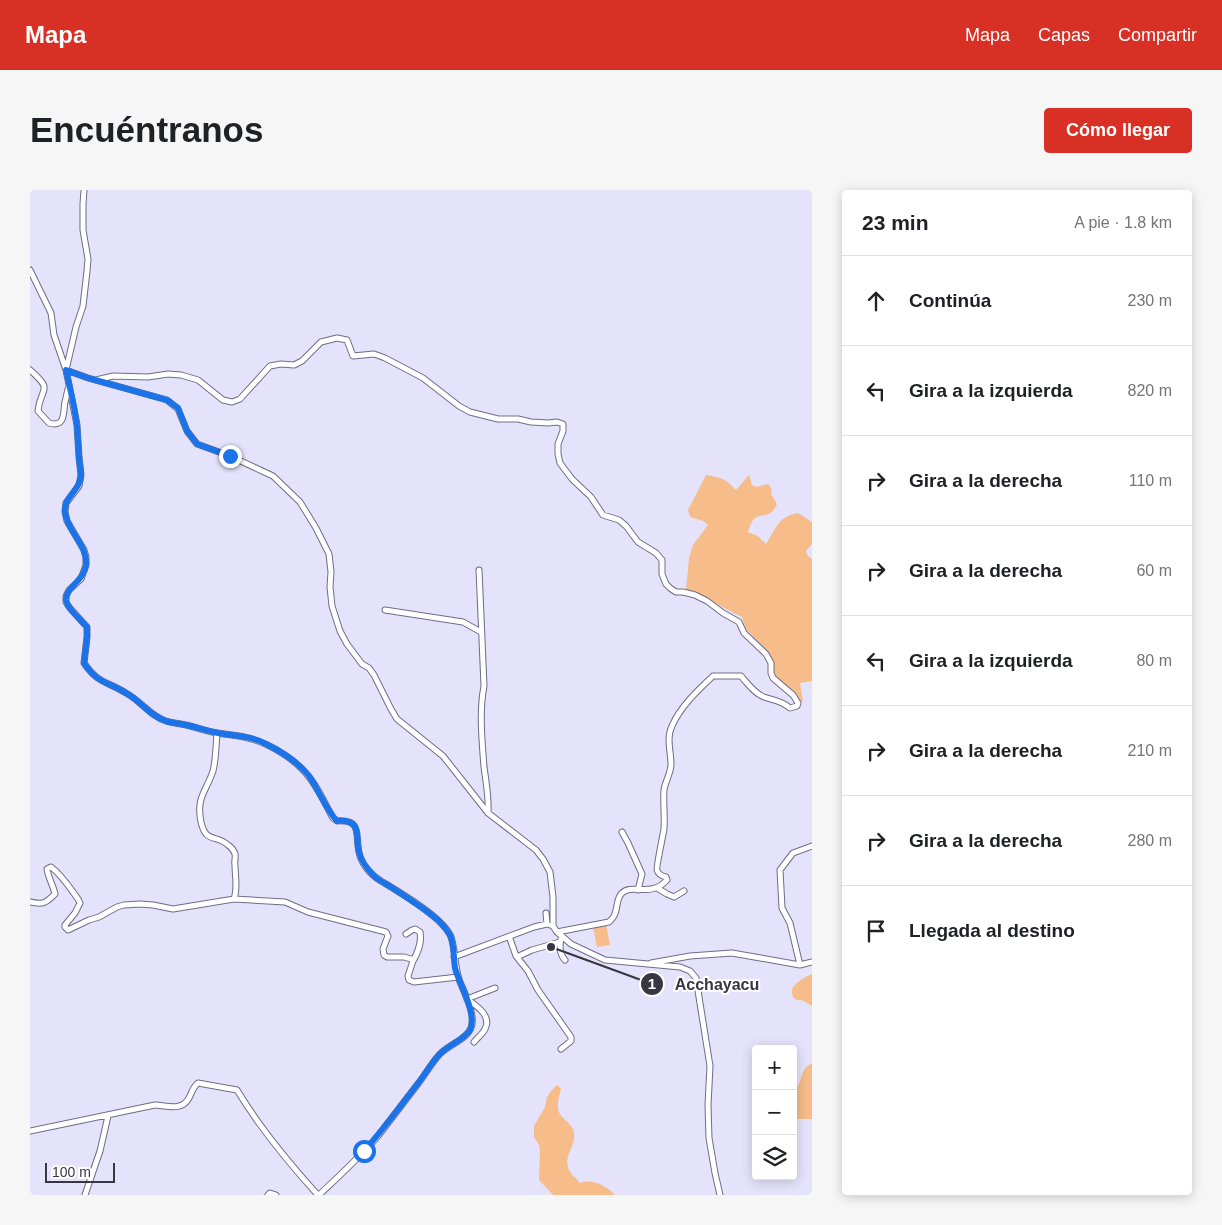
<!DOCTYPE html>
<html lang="es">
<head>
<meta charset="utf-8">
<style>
  body { margin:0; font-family:Helvetica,sans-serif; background:#f6f6f6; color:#202124 }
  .controls { position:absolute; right:15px; bottom:15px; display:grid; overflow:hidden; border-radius:5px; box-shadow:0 2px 12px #0003 }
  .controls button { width:45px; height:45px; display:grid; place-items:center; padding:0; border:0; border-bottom:1px solid #e0e0e0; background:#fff; color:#202124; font:25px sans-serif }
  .scale { position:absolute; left:15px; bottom:12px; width:70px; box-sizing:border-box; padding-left:5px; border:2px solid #373642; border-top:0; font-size:14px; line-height:18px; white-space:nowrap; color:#373642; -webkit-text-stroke:4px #fff; paint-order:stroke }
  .stop { position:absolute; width:15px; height:15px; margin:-11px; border:4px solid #1a73e8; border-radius:50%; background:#fff }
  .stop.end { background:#1a73e8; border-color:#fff; box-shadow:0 1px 5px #0008 }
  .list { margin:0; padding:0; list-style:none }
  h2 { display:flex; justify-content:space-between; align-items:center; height:65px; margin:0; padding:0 20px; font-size:21px }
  h2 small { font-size:16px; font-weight:400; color:#757577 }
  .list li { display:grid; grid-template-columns:32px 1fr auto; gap:15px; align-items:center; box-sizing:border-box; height:90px; padding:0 20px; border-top:1px solid #e0e0e0 }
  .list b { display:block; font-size:19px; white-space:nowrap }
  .list em { font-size:16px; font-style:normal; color:#757577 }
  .icon { flex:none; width:28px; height:28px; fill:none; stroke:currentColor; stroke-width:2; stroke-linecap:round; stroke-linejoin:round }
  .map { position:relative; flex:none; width:782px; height:1005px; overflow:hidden; border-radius:5px }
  header { display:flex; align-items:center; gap:30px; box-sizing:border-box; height:70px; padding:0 25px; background:#d93025; color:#fff }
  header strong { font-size:24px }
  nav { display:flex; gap:28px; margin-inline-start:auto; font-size:18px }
  .intro { display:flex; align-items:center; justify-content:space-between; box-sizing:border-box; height:120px; padding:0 30px }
  h1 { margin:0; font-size:35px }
  .button { padding:12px 22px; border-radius:5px; background:#d93025; color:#fff; font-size:18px; font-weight:700 }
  main { display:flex; gap:30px; padding:0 30px }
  aside { flex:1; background:#fff; border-radius:5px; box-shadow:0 2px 12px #0003 }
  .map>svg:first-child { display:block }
</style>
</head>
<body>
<header>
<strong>Mapa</strong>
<nav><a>Mapa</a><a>Capas</a><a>Compartir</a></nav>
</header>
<div class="intro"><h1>Encuéntranos</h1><a class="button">Cómo llegar</a></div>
<main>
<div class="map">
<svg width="782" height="1005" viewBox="0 0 782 1005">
  <rect width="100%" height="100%" fill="#e4e3fb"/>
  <path fill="#f6bc8a" d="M676,285C692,288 695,288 706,300L719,285L722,295L726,297L738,294L742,299L741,304L747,314C739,331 731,321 723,330C721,333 719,339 718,342L728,346L736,354C746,339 747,327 768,323L782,332V354L776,361L778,366L782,369V491L770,493L773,511L768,512L741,483V468L738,462L716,439L712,427C693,418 676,407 656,400L659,368L663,355L678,335L673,331L660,327L658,320Z
    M576,734L580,755L567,757L563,737Z
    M782,784V816C778,814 775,811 771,810C770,810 768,811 767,810C764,809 762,806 762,803C760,795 775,787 782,784Z
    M782,873V929H768L763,927V903L769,894L773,882L776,877Z
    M527,895L531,898C530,905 527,911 528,918C529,929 543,932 544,943C546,955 534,966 538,977C539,983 546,988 550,993C562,988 577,996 585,1005H523L509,990L510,960L509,955L504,947V936L515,917L517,907L521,901Z"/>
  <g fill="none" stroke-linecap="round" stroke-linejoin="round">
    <g stroke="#6e6c87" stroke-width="7">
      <path id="street" d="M54,0L53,14V40L58,69L57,81L53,116L46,137L36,180L47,235L49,267L51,285L49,296L36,313L35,322L37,331L54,360L56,367V375L51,389L39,400L36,406V412L39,417L57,437V447L54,473C68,494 77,491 96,503C111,511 120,526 136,531C141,533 146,533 151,534C163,536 175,541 188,543C198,545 208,545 218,548C236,552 260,566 273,580C286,593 294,612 303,628L307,631C333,629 325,646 329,662C331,674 341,685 351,691C369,702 414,728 421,747C426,762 424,777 430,792C435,804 446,825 441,838C436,850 418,855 409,865C401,874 395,885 387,895C374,912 361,929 348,946C330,967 309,986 289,1005
        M0,80L21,123L24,145L36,180L58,188L137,210L148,219L157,241L167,254L200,266L243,286L270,312L286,338L299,364L301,382L300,397L302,416L310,441L317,454L332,474L339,478L344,485L361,519L367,529L413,566L458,623L506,660L513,669L520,682L523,707V736L527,742L541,754L575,770L650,777L660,781L666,788L680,876L678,915L679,948L685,983L690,1005
        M0,180C25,202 10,197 8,221L19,233C36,238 33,222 35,212C36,208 37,203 38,199
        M66,190L83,186L118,187L138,184L151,185L168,190L193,210L202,212L210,209L240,176L251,174L264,175L272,171L291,152L307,148L317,150L323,166L344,164L355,168L393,188L429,216L440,222L468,229H488L501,232L518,233L527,232L533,234V241L528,254V264L530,273L542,289L561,307L573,325L589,330L596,336L608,352L626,363L632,370V384L636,394L640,398L646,402H653L665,405L677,411L693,423L709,432L714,443L736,464L741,473V483L743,488L763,505L768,513L767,516L760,518C750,510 745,511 734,507C725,504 717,493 711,486H683C668,500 650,517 642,536C636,548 641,562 641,574C641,583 635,592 634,600C633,613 635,626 634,639C633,645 626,678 627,680C628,684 632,686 636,687L637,690C621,708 602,693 592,703C586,708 588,719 584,726C583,728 581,730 579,732L527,742
        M449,380L454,496C449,522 452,550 454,577C456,592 459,607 458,623
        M355,420L433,432L451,442
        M187,543C186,555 186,569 183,581C176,602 166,607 171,632C176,654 186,644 198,655C201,657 204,661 205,664C206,667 204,672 205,675C205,687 208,698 204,709
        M592,642L598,653L612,684L608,700
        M627,698L637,704L644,707L654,701
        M0,712C13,715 16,713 25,704C23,695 18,687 17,679L21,677C32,685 40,698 48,709L50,713L45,723L35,735V737L38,740L59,730L69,727L87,717L94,715L110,714L123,715L143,719L204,709L255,712L278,722L356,742L358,746L353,759L354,765L357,767H374L381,769L383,771L378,786L379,790L384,792L428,787
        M516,723L517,734
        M376,744L382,740L385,739L390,742C392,753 388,762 383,771
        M479,746L486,766L498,781L508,800L541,847V851L531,859
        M531,749C529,756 530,765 535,770
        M489,766L502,760L530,752
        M424,767L504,737L517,734L523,736
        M621,773L660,766L702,763L770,775L782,772
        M770,775L760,733L752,718L750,680L763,663L782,656
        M437,809C447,816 462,826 455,839C453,844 447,848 444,852
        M437,809L465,798
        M0,941L125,915C138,916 152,921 159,908C162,902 163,897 168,893L207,900C230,938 258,972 288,1005
        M55,1005L70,961L78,926
        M238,1005L240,1003L246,1005"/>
    </g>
    <use href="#street" stroke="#fff" stroke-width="5"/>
  </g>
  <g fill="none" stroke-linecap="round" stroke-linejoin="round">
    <path stroke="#1a73e8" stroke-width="6" d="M200,266L167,254L157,241L148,218L137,210L58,188L36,180C40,199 45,217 47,236C48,246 48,256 49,266C49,273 51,279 51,285C51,300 33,307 35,322C37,341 58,355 56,375C54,391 35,398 36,410C37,418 51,430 57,437V447L54,473C68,494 77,491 96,503C111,511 120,526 136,531C141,533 147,533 151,534C164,536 176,541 188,543C204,546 222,546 236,554C252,562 268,572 279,586C289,600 295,618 307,631C333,629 325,646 329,662C331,672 338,680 345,687C350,691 356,694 361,697C376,707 394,718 408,730C412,734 417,740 420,745C425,755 423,767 425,778C429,794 448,824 440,840C435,850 417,855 408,866C400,875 394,886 386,896C369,918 352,941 334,961"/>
  </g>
  <path fill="none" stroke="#373642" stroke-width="2" d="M521 757L622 794"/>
  <g fill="#373642" stroke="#fff" stroke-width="2">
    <circle cx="521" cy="757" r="5"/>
    <circle cx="622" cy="794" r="12"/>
  </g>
  <g font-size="15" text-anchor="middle" font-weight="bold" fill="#fff">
    <text x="622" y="799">1</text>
  </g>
  <g font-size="16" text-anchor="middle" font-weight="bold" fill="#373642" stroke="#fff" stroke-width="4" stroke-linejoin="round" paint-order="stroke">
    <text x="687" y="800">Acchayacu</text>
  </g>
</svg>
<div class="controls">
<button>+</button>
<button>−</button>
<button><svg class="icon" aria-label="layers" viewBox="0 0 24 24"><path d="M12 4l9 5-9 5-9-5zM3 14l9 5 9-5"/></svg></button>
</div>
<div class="scale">100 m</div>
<div class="stop" style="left:334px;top:961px"></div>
<div class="stop end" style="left:200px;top:266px"></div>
</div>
<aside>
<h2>23 min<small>A pie · 1.8 km</small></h2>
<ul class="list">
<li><svg class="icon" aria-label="ahead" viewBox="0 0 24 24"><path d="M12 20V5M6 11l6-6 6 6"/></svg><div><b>Continúa</b></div><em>230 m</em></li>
<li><svg class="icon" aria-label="left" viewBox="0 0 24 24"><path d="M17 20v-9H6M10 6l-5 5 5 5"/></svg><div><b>Gira a la izquierda</b></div><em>820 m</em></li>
<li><svg class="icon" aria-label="right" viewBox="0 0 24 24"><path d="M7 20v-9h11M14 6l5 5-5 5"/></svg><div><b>Gira a la derecha</b></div><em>110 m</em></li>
<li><svg class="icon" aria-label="right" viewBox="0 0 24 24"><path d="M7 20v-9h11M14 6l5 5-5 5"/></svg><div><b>Gira a la derecha</b></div><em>60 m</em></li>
<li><svg class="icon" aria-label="left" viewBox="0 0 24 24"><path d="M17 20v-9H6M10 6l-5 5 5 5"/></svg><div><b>Gira a la izquierda</b></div><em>80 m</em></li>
<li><svg class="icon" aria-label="right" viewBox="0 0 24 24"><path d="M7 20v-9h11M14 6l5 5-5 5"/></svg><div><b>Gira a la derecha</b></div><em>210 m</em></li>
<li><svg class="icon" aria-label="right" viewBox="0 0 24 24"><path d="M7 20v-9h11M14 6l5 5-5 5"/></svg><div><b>Gira a la derecha</b></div><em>280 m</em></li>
<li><svg class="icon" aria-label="arrive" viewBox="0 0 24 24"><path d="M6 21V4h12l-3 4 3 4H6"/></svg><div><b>Llegada al destino</b></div></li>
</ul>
</aside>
</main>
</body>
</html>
